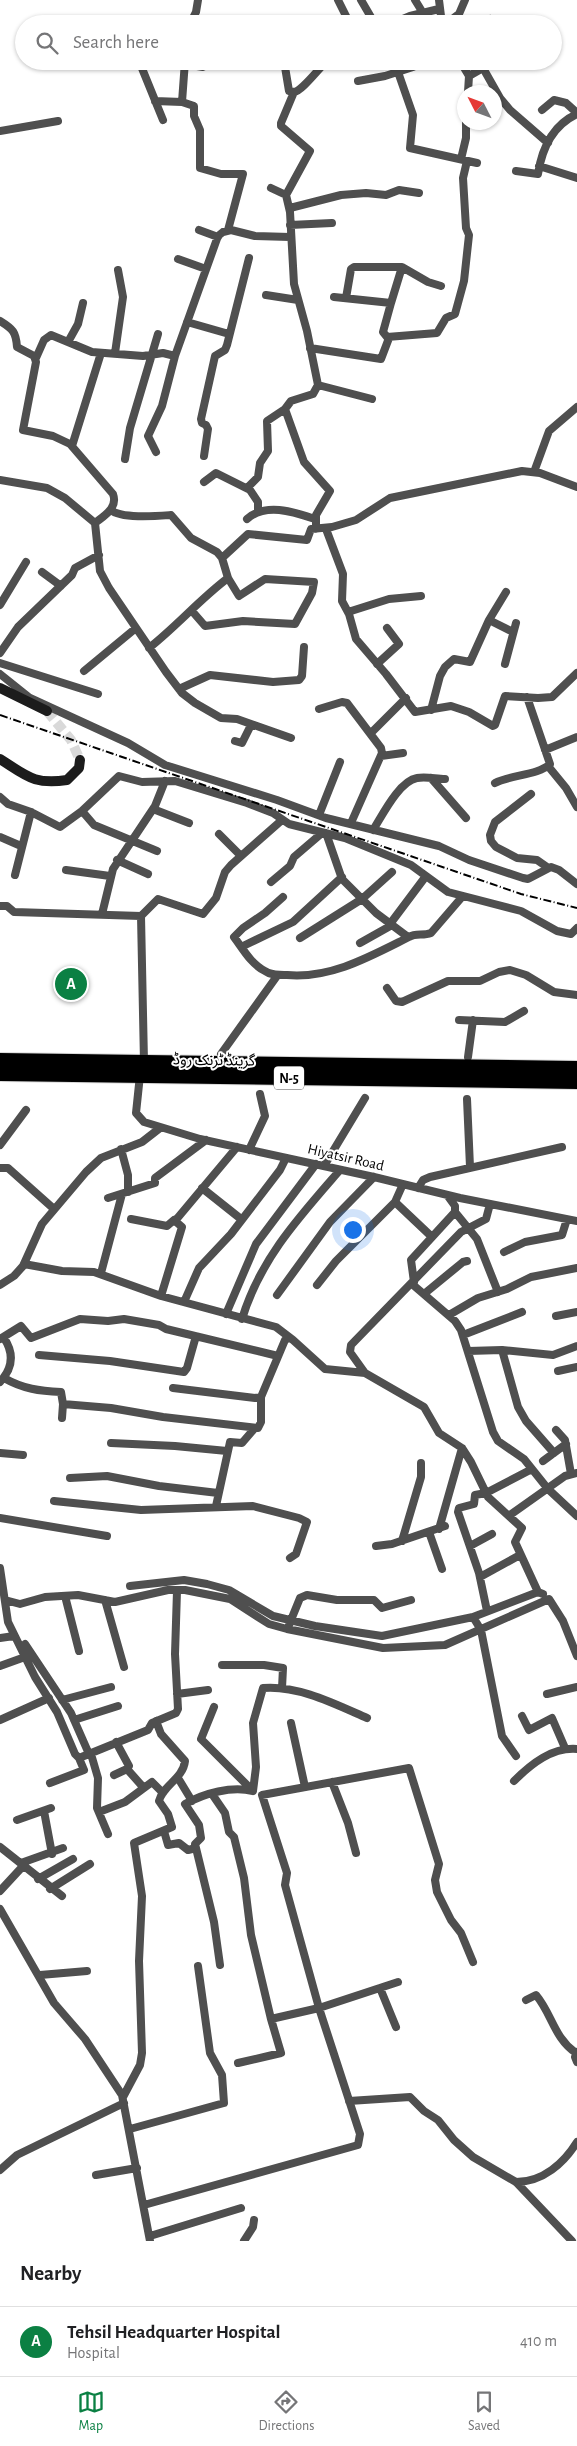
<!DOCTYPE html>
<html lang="en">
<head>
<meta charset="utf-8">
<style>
  body { margin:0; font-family:"Alegreya Sans","Noto Sans Arabic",sans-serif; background:#f2f2f2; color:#202124 }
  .compass { position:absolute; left:457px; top:85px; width:45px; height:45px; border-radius:50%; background:#fff; box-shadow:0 1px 4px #0004; rotate:312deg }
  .you { position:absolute; left:352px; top:1229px; width:18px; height:18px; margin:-12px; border:4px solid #fff; border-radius:50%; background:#1a73e8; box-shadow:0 0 0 8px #1a73e833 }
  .badge { display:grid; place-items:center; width:32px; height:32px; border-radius:50%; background:#0b8043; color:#fff; font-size:16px; font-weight:700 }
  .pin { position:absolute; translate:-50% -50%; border:2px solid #fff; box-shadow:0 1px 5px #0006 }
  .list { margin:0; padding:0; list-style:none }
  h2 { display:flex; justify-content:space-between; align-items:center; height:65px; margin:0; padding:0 20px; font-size:21px }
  h2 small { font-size:16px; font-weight:400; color:#757577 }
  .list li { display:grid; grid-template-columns:32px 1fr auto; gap:15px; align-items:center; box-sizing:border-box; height:70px; padding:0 20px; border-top:1px solid #e0e0e0 }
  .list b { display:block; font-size:19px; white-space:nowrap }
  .list p { margin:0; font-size:16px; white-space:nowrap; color:#757577 }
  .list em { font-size:16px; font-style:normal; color:#757577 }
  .icon { flex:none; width:28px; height:28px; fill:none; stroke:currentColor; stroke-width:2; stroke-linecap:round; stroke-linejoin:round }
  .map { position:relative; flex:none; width:577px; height:2241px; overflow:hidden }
  .search { position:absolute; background:#fff; box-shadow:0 1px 4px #0004; left:15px; right:15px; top:15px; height:55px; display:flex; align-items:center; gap:12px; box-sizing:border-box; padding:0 18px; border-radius:28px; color:#757577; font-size:19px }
  .sheet { height:135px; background:#fff }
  nav { display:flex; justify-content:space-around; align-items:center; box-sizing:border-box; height:70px; border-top:1px solid #e0e0e0; background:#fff; font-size:14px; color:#757577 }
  nav a { display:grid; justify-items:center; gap:2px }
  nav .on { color:#0b8043 }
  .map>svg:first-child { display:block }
</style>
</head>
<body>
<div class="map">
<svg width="577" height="2241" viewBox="0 0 577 2241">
  <rect width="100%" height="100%" fill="#fff"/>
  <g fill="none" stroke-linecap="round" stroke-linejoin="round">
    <path stroke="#d9d9d9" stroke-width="10" stroke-dasharray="10 5" stroke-linecap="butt" d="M47,711L71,740L80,760"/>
    <g stroke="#dbdbdb" stroke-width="16">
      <path id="highway" d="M0,1060L577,1068
        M0,1074L577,1082"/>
    </g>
    <path stroke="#4f4f4f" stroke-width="8" d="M338,0L350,24
      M361,0L375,24
      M415,0L423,13
      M439,0L442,24
      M490,19L493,24
      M190,24L196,12L198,0
      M391,24L410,16L439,9
      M446,24L459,14L465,0
      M139,61L163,120
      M185,61L182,102L194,106V116L200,130V168L221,174H243L228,230
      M275,61L285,67L289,91L294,92
      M460,61L469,76L468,92
      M185,64L203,67L205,61
      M483,68L500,98L510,110L548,143
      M398,72L413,115L410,148L477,163
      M469,76L495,61
      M358,81L385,76L413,67V61
      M155,101L182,102
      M542,110L554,100L566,103L577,113
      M0,131L58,121
      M461,159L466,138V122
      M539,166L577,178
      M516,171L538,174C542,148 553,125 577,114
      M271,188L286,195
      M290,208L341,195L366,193L386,195L399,190L419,193
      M290,225L332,223
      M199,230L218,237
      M178,259L206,269
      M266,295L298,300
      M334,297L391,303L383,332L387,337L437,333L446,318L455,314L464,281L469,235L466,228L463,178L467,161
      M346,298L351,269L354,267H402L428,282L441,286
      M391,303L402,267
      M0,321C13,329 16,332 17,347L34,356L36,362L23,430L53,436L70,444L113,494C118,508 105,515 95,523
      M187,322L229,334
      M68,342L78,324L83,303
      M310,348L381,359L389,338
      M115,353L123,297L118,270
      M36,358L44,340L51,335L92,352L143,356L163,353L175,356
      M318,385L372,399
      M72,446L101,353
      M156,452L148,436L162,406L175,356L218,236L223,232L231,230L255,236L290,237
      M204,456L208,429L206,425L202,423L201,419L215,356L225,350L227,345L249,258
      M125,459L130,428L158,334
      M534,472L549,431L577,407
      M0,480L47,488L65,498L95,523L100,571L109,588L166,672L182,693L195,703L221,718L237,719L291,738
      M204,482L216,473L248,489
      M111,510C121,519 157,516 171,515L191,538L217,552L222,558L228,578L239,596L265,579L314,582L312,593L295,624L243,621L205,626L192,611
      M258,511V502L248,487L258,477L260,463L268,451L267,421L285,409
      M247,519C266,502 294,512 315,519
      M316,529V515L330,491L304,462L285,409L291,401L313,394L318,385L307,331L294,284L290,212L286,195L310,151L281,126V123L294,92C302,91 319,68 327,61
      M326,529L343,574L342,601L349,614L356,639L386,674L415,712L451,706L469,712L493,726L495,725L505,696L538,698L552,697L577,673
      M222,558L248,534L307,540L311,529L332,527L356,520L390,498L522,471L540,473L577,487
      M42,572L61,586
      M0,605L26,562
      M348,612L389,599L421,596
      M489,620L513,632
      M149,648C177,626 200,599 228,578
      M0,653L18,627L72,575L75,568L99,555
      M0,663L98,694
      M377,664L399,644L387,628
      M505,664L516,623
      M84,671L136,628
      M0,674L30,698L128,743L165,765L277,800L326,818L439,846L469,860L523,878L528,879L551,867L559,870L577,884
      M179,689L210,675L273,682L299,680L302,676L304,647
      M319,709L342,702L347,703L381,748L382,753L351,823
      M431,710L440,676L445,667L454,659L470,662L489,620L506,592
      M371,733L406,698
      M235,741L242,743L251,725
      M545,750L577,737
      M381,756L403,753
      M548,766L566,788L577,807
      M431,778L466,818
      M495,783C510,775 539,775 550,764L527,697
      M531,794L495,822L490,835L491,841L496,847L517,858L537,860L547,867
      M0,797L8,804L31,812L60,827L82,811L119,776L142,782L175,781L247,803L273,813L289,824L345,838L411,865L448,892L521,911L557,931L571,934L577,928
      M153,809L189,823
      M82,811L94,825L157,851
      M319,815L340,762
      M373,830C382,816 399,781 417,778C426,776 436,779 445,779
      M326,833L342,879L376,913L408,937
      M219,834L241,856
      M0,837L21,846
      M117,860L148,874
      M66,870L110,876
      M15,875L31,812
      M271,882L290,866L294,857L322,833
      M283,897L265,913L243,928L234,937C243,949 251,964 265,971C272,976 278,974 287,975C331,979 371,956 409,937C416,933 423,936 431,933L462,897
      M0,906H7L14,912L141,916L144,1062
      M102,914L113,869L155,806L165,781
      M141,916L158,899L203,914L216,898L225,872L231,865L282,820
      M390,924L426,876
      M300,938L362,899L392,872
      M360,943L392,925
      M241,947L293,922L342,877
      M387,988L396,1001L402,1002L448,981H480L499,972L510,970L526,975L554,992L577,995
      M459,1020L505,1022L524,1011
      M221,1054L277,976
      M468,1057L473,1020
      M140,1075L136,1113L144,1122L200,1139L374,1177L460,1198L577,1221
      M467,1099L470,1167
      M0,1145L26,1110
      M121,1149L128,1175V1192
      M249,1150L265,1116L260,1094
      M324,1166L365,1098
      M0,1168H8L54,1209
      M202,1188L241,1219
      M418,1188L423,1180L430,1177L562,1147
      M108,1198L155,1183V1178L206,1140
      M395,1202L432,1237
      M455,1212L477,1239L498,1292
      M131,1219L167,1226L174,1220L182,1227L161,1296
      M175,1221L237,1147
      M504,1252L525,1242L562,1235L567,1219
      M24,1264L62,1271L94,1272L161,1296L276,1327L293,1340L325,1369L365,1373L424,1407L439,1433L462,1448L471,1462L488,1497L522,1528L515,1542L538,1592
      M101,1273L122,1194
      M414,1282L411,1260L455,1212V1206L447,1195
      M412,1284L455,1321L461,1330L493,1432L498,1441L524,1459L548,1489L577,1516
      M0,1285L14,1276L23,1266L42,1224L86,1172L101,1158L142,1142L160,1128
      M317,1285L336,1261L395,1202L403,1184
      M424,1294L463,1262L467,1261
      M277,1295L330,1222L374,1177
      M184,1302L199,1268L231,1234L280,1170L286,1158
      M226,1314L256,1244L316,1164
      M449,1315L478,1298L507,1289L531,1277L577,1268
      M556,1316L577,1312
      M242,1319C260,1259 300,1216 340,1170
      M463,1335L522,1312
      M0,1339L21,1326L31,1338L80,1319L108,1321L124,1319L159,1325L166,1329L278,1356
      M502,1350L518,1407L526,1421L554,1453
      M468,1351L502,1350L553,1355L577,1346
      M39,1355L110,1361L184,1372L187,1368L196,1336
      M558,1371L577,1367
      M365,1373L350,1352L351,1345L461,1232L486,1219L490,1204
      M4,1378C23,1389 40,1391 61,1392L63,1404L62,1418
      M0,1382C13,1368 14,1353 4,1338
      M173,1388L255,1398L261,1397
      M63,1404L111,1408L163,1417L258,1428L261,1422V1397L285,1340L289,1338
      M556,1430L565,1440L571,1474
      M111,1443L175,1446L227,1451
      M0,1453L23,1455
      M543,1461L566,1444
      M70,1478L107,1476L159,1486L218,1493
      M54,1501L141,1510L253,1506L299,1518L307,1522L296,1554L290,1558
      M216,1506L230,1442L242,1443L254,1429
      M510,1515L565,1476L577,1473
      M0,1518L107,1536
      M439,1529L462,1448
      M429,1532L442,1569
      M402,1541L421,1477V1463
      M376,1546L392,1544L445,1526
      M470,1546L492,1534
      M0,1568L8,1622L35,1677L57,1712L75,1754L79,1758L148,1730L152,1723L176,1713L178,1709L175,1654L177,1591
      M480,1577L520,1555
      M130,1586L184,1580L207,1584L229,1590L273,1616L315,1626L382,1636L473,1617L538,1592L543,1594
      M65,1596L79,1651
      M5,1600L20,1604L45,1597L78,1595L115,1602L168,1590H185L230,1599L269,1624L287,1629L383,1648L445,1645L549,1599L563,1621L577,1656
      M105,1600L124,1667
      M487,1611L479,1573L458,1512L459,1508L474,1504L475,1495L486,1493L532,1469
      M473,1617L481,1630L502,1736L516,1756
      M289,1625L300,1598L307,1595L337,1600H374L382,1608L411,1600
      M0,1638L14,1636
      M25,1644L71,1713L89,1754
      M222,1665H264L283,1668L282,1688
      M0,1666L25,1657
      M177,1694L208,1690
      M547,1694L577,1687
      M62,1700L111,1687
      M214,1707L201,1739L253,1791L256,1767L253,1723L263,1688C298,1685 335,1704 367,1718
      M522,1716L529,1730L552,1718L565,1748
      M0,1720L49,1698
      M74,1720L118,1706
      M291,1723L305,1787
      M116,1742L129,1766L127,1769
      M91,1754L98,1778L97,1808L108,1834
      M114,1775L127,1769L143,1787
      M178,1778L192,1801
      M514,1781C531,1764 552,1747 577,1749
      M332,1782L348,1823L356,1853
      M50,1783L84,1770L79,1758
      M212,1794L225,1813L229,1832L234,1837L244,1878L251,1935L271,2019L281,2053L238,2063
      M44,1811L52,1854
      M99,1812L125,1802L152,1782L163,1793
      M17,1820L51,1808
      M164,1831L168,1845L179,1843L188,1850L196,1848
      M0,1847L62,1896
      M21,1863L63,1848
      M38,1879L73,1859
      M50,1889L90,1864
      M0,1891L24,1865
      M0,1909L54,2003L85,2039L122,2095L150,2241
      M220,1965L214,1922L195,1844L201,1838L199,1825L185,1804C205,1793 231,1786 253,1791
      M40,1975L87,1971
      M380,1988L396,2027
      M526,2000L536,1995C552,2014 554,2038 576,2053
      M271,2019L319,2008L398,1982
      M577,2052L575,2057L577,2062
      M123,2097L140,2065L142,2053L139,1961L142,1896L134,1843L172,1827L168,1814L159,1801C163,1785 183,1779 185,1761L161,1734L156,1721
      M349,2101L410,2097L424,2111L438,2120L454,2140L473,2157L516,2182L572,2241
      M130,2129L224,2103L222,2075L210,2053L198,1966
      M0,2170L17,2155L124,2103
      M96,2175L137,2168
      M516,2182C543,2182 564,2163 577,2142
      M144,2205L358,2145L360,2134L319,2008L285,1885L287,1873L262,1795L409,1768L439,1864L435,1880L437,1892L451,1920L461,1933L473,1962
      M150,2236L241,2208
      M244,2241L253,2227L254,2220"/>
    <path stroke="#1c1c1c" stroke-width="10" d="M0,688L47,711
      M0,759C27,776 34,785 67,780L79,768L80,760"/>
    <use href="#highway" stroke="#000" stroke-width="14"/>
    <path stroke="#000" stroke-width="2" stroke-dasharray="8 2.5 1 2.5" stroke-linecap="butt" d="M0,715L521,894L577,908"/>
  </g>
  <g text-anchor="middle" stroke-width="4" stroke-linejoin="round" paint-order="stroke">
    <rect fill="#fff" stroke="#4c4c4c" stroke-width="1" x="274" y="1066.5" width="30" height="23" rx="4"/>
    <g font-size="14" font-weight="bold" fill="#000">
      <text x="289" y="1083">N-5</text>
    </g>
    <g font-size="15" fill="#000" stroke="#fff">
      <text transform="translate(214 1060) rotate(1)" y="5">گرینڈ ٹرنک روڈ</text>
      <text transform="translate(346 1157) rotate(13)" y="5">Hiyatsir Road</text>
    </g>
  </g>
</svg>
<svg class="compass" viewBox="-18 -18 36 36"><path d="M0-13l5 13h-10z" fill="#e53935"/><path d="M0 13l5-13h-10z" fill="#757577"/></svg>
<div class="you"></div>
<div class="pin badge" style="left:71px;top:984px">A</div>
<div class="search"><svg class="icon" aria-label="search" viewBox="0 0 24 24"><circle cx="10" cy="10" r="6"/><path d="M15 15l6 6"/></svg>Search here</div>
</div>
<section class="sheet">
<h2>Nearby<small></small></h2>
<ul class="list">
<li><span class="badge">A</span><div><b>Tehsil Headquarter Hospital</b><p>Hospital</p></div><em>410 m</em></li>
</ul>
</section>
<nav>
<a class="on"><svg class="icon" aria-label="map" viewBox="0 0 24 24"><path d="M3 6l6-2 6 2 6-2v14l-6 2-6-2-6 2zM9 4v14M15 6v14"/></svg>Map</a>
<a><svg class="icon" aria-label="directions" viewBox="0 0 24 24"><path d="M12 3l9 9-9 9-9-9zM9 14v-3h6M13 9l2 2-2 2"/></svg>Directions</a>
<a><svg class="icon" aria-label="saved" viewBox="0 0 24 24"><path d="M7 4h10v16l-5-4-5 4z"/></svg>Saved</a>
</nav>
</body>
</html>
